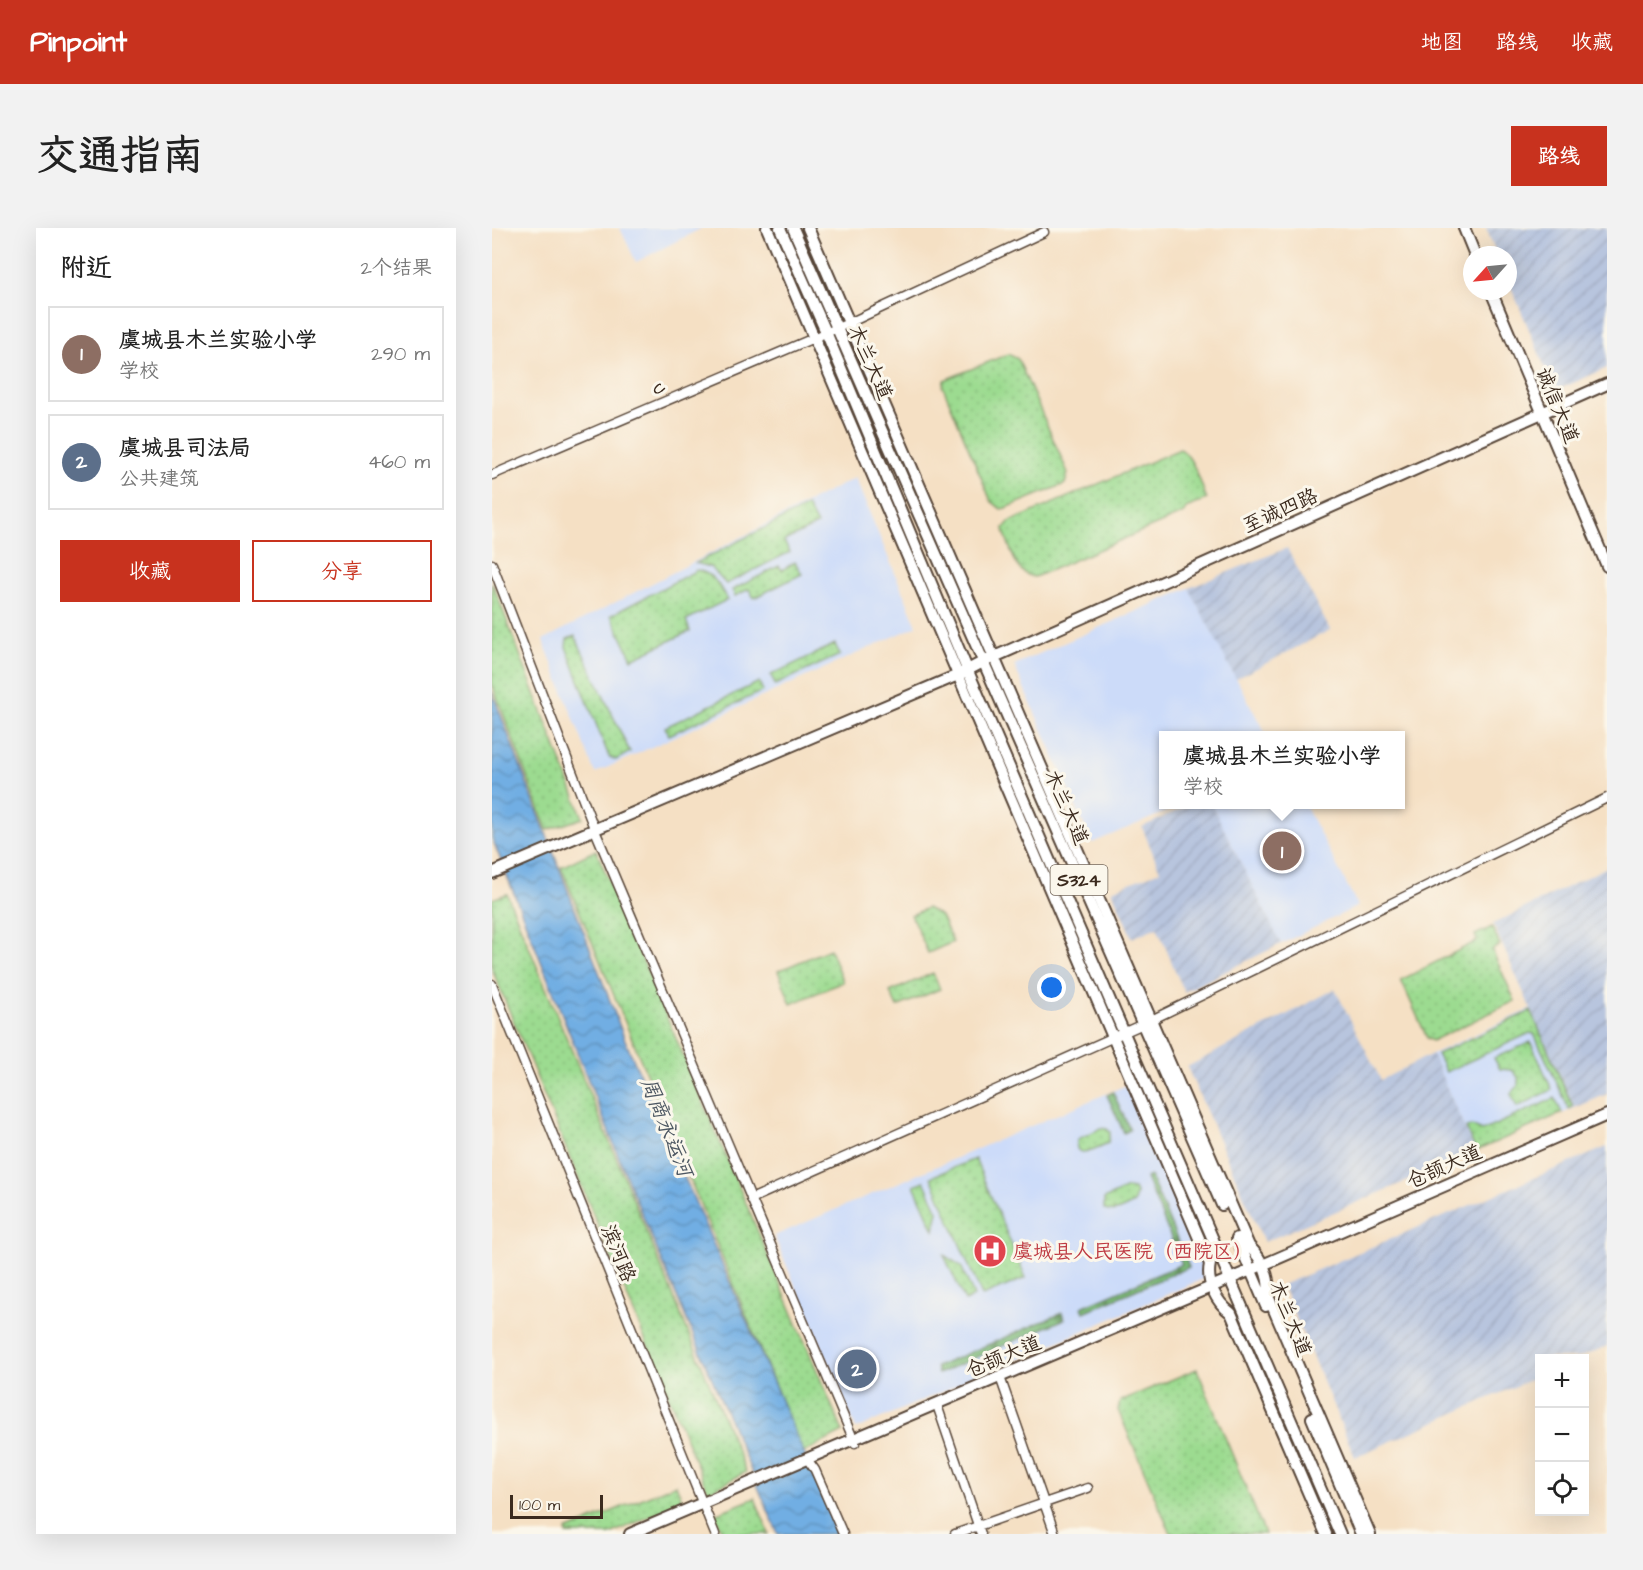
<!DOCTYPE html>
<html lang="zh">
<head>
<meta charset="utf-8">
<style>
  body { margin:0; font-family:"Architects Daughter","LXGW WenKai TC",sans-serif; background:#f2f2f2; color:#222 }
  .controls { position:absolute; right:18px; bottom:18px; display:grid; overflow:hidden; border-radius:0px; box-shadow:0 6px 24px #0002 }
  .controls button { width:54px; height:54px; display:grid; place-items:center; padding:0; border:0; border-bottom:2px solid #e0e0e0; background:#fff; color:#222; font:30px sans-serif }
  .compass { position:absolute; left:971px; top:18px; width:54px; height:54px; border-radius:50%; background:#fff; box-shadow:0 6px 24px #0002; rotate:243deg }
  .scale { position:absolute; left:18px; bottom:15px; width:93px; box-sizing:border-box; padding-left:6px; border:3px solid #3b2a1e; border-top:0; font-size:16px; line-height:21px; white-space:nowrap; color:#3b2a1e; -webkit-text-stroke:4px #fbf7ec; paint-order:stroke }
  .you { position:absolute; left:560px; top:760px; width:21px; height:21px; margin:-15px; border:4px solid #fff; border-radius:50%; background:#1a73e8; box-shadow:0 0 0 9px #1a73e833 }
  .badge { display:grid; place-items:center; width:39px; height:39px; border-radius:50%; background:#c8321e; color:#fff; font-size:20px; font-weight:700 }
  .pin { position:absolute; translate:-50% -50%; border:3px solid #fff; box-shadow:0 2px 6px #0006 }
  .popup { position:absolute; left:667px; top:503px; width:246px; height:78px; box-sizing:border-box; display:grid; place-content:center; border-radius:0px; background:#fff; filter:drop-shadow(0 2px 4px #0005); font-size:20px; white-space:nowrap; color:#767676 }
  .popup b { font-size:22px; color:#222 }
  .popup::after { content:''; position:absolute; left:50%; top:100%; margin-left:-12px; border:12px solid transparent; border-top-color:#fff }
  .list { margin:0; padding:0; list-style:none }
  h2 { display:flex; justify-content:space-between; align-items:center; height:78px; margin:0; padding:0 24px; font-size:26px }
  h2 small { font-size:20px; font-weight:400; color:#767676 }
  .list li { display:grid; grid-template-columns:39px 1fr auto; gap:18px; align-items:center; box-sizing:border-box; height:96px; margin:0 12px 12px; padding:0 12px; border:2px solid #e0e0e0; border-radius:0px }
  .list b { display:block; font-size:22px; white-space:nowrap }
  .list p { margin:0; font-size:20px; white-space:nowrap; color:#767676 }
  .list em { font-size:20px; font-style:normal; color:#767676 }
  .actions { display:flex; gap:12px; padding:18px 24px }
  .actions a { flex:1; padding:14px 0; border:2px solid #c8321e; border-radius:0px; text-align:center; font-size:21px; color:#c8321e }
  .actions .main { background:#c8321e; color:#fff }
  .icon { flex:none; width:33px; height:33px; fill:none; stroke:currentColor; stroke-width:2; stroke-linecap:round; stroke-linejoin:round }
  .map { position:relative; flex:none; width:1115px; height:1306px; overflow:hidden; border-radius:0px }
  header { display:flex; align-items:center; gap:36px; box-sizing:border-box; height:84px; padding:0 30px; background:#c8321e; color:#fff }
  header strong { font-size:28px }
  nav { display:flex; gap:33px; margin-inline-start:auto; font-size:21px }
  .intro { display:flex; align-items:center; justify-content:space-between; box-sizing:border-box; height:144px; padding:0 36px }
  h1 { margin:0; font-size:42px }
  .button { padding:15px 27px; border-radius:0px; background:#c8321e; color:#fff; font-size:21px; font-weight:700 }
  main { display:flex; gap:36px; padding:0 36px }
  aside { flex:1; background:#fff; border-radius:0px; box-shadow:0 6px 24px #0002 }
  .map>svg:first-child { display:block }
</style>
</head>
<body>
<header>
<strong>Pinpoint</strong>
<nav><a>地图</a><a>路线</a><a>收藏</a></nav>
</header>
<div class="intro"><h1>交通指南</h1><a class="button">路线</a></div>
<main>
<aside>
<h2>附近<small>2个结果</small></h2>
<ul class="list">
<li><span class="badge" style="background:#8d6e63">1</span><div><b>虞城县木兰实验小学</b><p>学校</p></div><em>290 m</em></li>
<li><span class="badge" style="background:#5c6f8a">2</span><div><b>虞城县司法局</b><p>公共建筑</p></div><em>460 m</em></li>
</ul>
<div class="actions"><a class="main">收藏</a><a>分享</a></div>
</aside>
<div class="map">
<svg width="1115" height="1306" viewBox="0 0 1115 1306">
  <defs>
    <pattern id="industrial-furrows" width="10" height="10" patternUnits="userSpaceOnUse" patternTransform="scale(1.5)"><rect width="10" height="10" fill="#b8c5de"/><path d="M-1 1l2-2M0 10L10 0M9 11l2-2" fill="none" stroke="#9fa9be"/></pattern>
    <pattern id="grass-dots" width="8" height="8" patternUnits="userSpaceOnUse" patternTransform="scale(1.5)"><rect width="8" height="8" fill="#9cdb90"/><path d="M2 2h.1M6 6h.1" fill="none" stroke="#87bc7c" stroke-width="1.8" stroke-linecap="round"/></pattern>
    <pattern id="forest-firs" width="22" height="20" patternUnits="userSpaceOnUse" patternTransform="scale(1.5)"><rect width="22" height="20" fill="#7dbb7a"/><path d="M5 1l3.5 6h-7zM16 11l3.5 6h-7z" fill="#689863"/></pattern>
    <pattern id="water-waves" width="16" height="10" patternUnits="userSpaceOnUse" patternTransform="scale(1.5)"><rect width="16" height="10" fill="#71aee3"/><path d="M0 5q4-4 8 0t8 0" fill="none" stroke="#5e8eb7"/></pattern>
  </defs>
  <rect width="100%" height="100%" fill="#fbf7ec"/>
  <filter id="ink" filterUnits="userSpaceOnUse"><feTurbulence type="fractalNoise" baseFrequency=".0167" numOctaves="2"/><feDisplacementMap in="SourceGraphic" scale="12" xChannelSelector="R" yChannelSelector="G"/><feConvolveMatrix kernelMatrix="1 2 1 2 8 2 1 2 1" color-interpolation-filters="sRGB"/></filter>
  <filter id="wash" filterUnits="userSpaceOnUse"><feTurbulence type="fractalNoise" baseFrequency=".008" numOctaves="4" result="noise"/><feDisplacementMap in="SourceGraphic" scale="24" xChannelSelector="R" yChannelSelector="G"/><feGaussianBlur stdDeviation="1.35" result="paint"/><feColorMatrix in="noise" values="0 0 0 0 0 0 0 0 0 0 0 0 0 0 0 0 0 1.4 0 .05"/><feComposite in="paint" operator="in"/></filter>
  <g filter="url(#wash)">
    <rect width="100%" height="100%" fill="#f5e0c4"/>
    <path fill="#ccdbf9" d="M128,0H210L144,34Z
      M363,250L425,398L103,545L51,412Z
      M697,360L774,507L672,508V576L690,577L600,615L522,437Z
      M720,577H813L866,678L789,716Z
      M1039,781L1083,880L983,924L940,826Z
      M637,856L715,1038L711,1051L364,1201L282,1008Z"/>
    <path fill="url(#industrial-furrows)" d="M994,0H1115V140L1063,163L1016,52V27H1005Z
      M795,320L838,402L744,451L697,360Z
      M700,576L720,577L789,716L692,764L665,699L640,710L620,662L668,643L650,599Z
      M1115,639V866L1083,880L1001,696Z
      M843,761L889,852L940,826L983,924L772,1014L695,839Z
      M1115,919V1118L1087,1130H1048L1047,1148L863,1229L790,1057Z"/>
    <path fill="url(#grass-dots)" stroke="#6c8257" stroke-width="1.5" d="M516,126L526,131L576,245L573,256L514,280L509,281L499,273L451,159L452,152Z
      M688,221C701,227 709,257 715,271L694,280L692,285L543,349C524,348 519,321 513,306L512,300L517,294Z
      M315,278L325,297L292,313L298,324L234,356L218,339L204,335Z
      M303,334L310,346L262,370L257,361L243,368L240,362L287,338L290,342Z
      M205,342C221,345 228,357 235,372L194,392L198,403L140,431L119,387Z
      M0,354L91,590L55,602L0,456Z
      M83,408L138,524L124,532L117,529L74,419L75,411Z
      M343,416L348,427L283,457L279,447Z
      M267,454L271,463L177,507L173,499Z
      M104,622L351,1204L311,1225L69,639Z
      M15,666L254,1244L216,1264L0,741V671Z
      M435,680L449,688L461,714L436,725L419,687Z
      M1000,699L1008,717L1000,722L1023,773L940,813L935,810L909,752L985,713L983,707Z
      M338,721L351,754L299,776L286,743Z
      M441,745L448,761L405,779L398,764Z
      M1039,783L1081,879L1077,881L1042,806L1038,805L954,844L945,826Z
      M1039,814L1060,862L1025,879L1019,866L1026,858V849L1020,842L1008,841L1002,830Z
      M1063,870L1070,885L984,923L974,900L980,898L990,903Z
      M609,900L615,901L618,904L616,915C607,919 578,935 586,911Z
      M483,931L534,1050L490,1068L439,949Z
      M432,953L446,983L442,1002L422,957Z
      M635,960L642,961L644,965L642,975C633,979 621,988 612,981V971Z
      M452,1027L469,1038L482,1068L473,1073Z
      M705,1141L773,1306H679L626,1182L628,1173Z
      M184,1256L191,1274L118,1306H75L74,1303Z
      M263,1270L277,1306H231L223,1286Z"/>
    <path fill="url(#forest-firs)" stroke="#5c724c" stroke-width="1.5" d="M621,864L638,902L632,905L615,867Z
      M658,948L697,1039L592,1084L590,1079L690,1036L654,950Z
      M570,1085L573,1091L446,1146L444,1139Z"/>
    <path fill="url(#water-waves)" stroke="#566c80" stroke-width="1.5" d="M0,464L133,812L347,1306H286L141,965L0,610Z"/>
  </g>
  <g filter="url(#ink)">
    <g fill="none" stroke-linecap="round" stroke-linejoin="round">
      <g stroke="#574537" stroke-width="11">
        <path id="minor" d="M0,247L357,95L552,4
          M0,336L102,600L363,1215
          M0,756L223,1306
          M259,971L651,796L1115,570
          M508,1149L563,1306
          M446,1180L489,1306
          M318,1235L323,1242L351,1306
          M463,1306L596,1260"/>
      </g>
      <g stroke="#574537" stroke-width="14">
        <path id="major" d="M275,0L718,1036C714,1054 724,1074 739,1085L834,1306
          M288,0L334,104L475,441L848,1306
          M301,0L730,977
          M316,0L757,1018C770,1031 779,1049 776,1068L878,1306
          M972,0L983,27
          M999,63L1115,338
          M0,645L466,447L491,434L1115,156
          M745,1010L774,1078
          M820,1190L869,1306
          M138,1306L759,1042L1115,887"/>
      </g>
      <use href="#minor" stroke="#fff" stroke-width="8"/>
      <use href="#major" stroke="#fff" stroke-width="10"/>
    </g>
  </g>
  <defs>
    <g id="hospital-disc" transform="scale(1.725)"><circle r="9.5" fill="#e0444e" stroke="#fbf7ec"/><path d="M-5-5h3v3.5h4V-5h3V5h-3V1.5h-4V5h-3Z" fill="#fff"/></g>
  </defs>
  <g fill-rule="evenodd">
    <use href="#hospital-disc" x="498" y="1023"/>
  </g>
  <g text-anchor="middle" stroke-width="6" stroke-linejoin="round" paint-order="stroke">
    <rect fill="#fbf7ec" stroke="#75685c" stroke-width="1.5" x="558.5" y="637" width="57" height="30" rx="4.5"/>
    <g font-size="18" font-weight="bold" fill="#3b2a1e">
      <text x="587" y="658">S324</text>
    </g>
    <g font-size="20" fill="#3b2a1e" stroke="#fbf7ec">
      <text transform="translate(379 134) rotate(66)" y="7">木兰大道</text>
      <text transform="translate(166 158) rotate(-23)" y="7">c</text>
      <text transform="translate(1066 177) rotate(67)" y="7">诚信大道</text>
      <text transform="translate(788 282) rotate(-24)" y="7">至诚四路</text>
      <text transform="translate(575 579) rotate(66)" y="7">木兰大道</text>
      <text transform="translate(952 938) rotate(-24)" y="7">仓颉大道</text>
      <text transform="translate(127 1025) rotate(68)" y="7">滨河路</text>
      <text transform="translate(799 1090) rotate(68)" y="7">木兰大道</text>
      <text transform="translate(511 1128) rotate(-23)" y="7">仓颉大道</text>
    </g>
    <g font-size="20" fill="#be3a42" stroke="#fbf7ec" text-anchor="start">
      <text x="521" y="1030">虞城县人民医院（西院区）</text>
    </g>
    <g font-size="21" font-style="italic" fill="#4e5863" stroke="#fbf7ec">
      <text transform="translate(175 899) rotate(68)" y="7">周商永运河</text>
    </g>
  </g>
</svg>
<div class="controls">
<button>+</button>
<button>−</button>
<button><svg class="icon" aria-label="locate" viewBox="0 0 24 24"><circle cx="12" cy="12" r="6"/><path d="M12 2v4M12 18v4M2 12h4M18 12h4"/></svg></button>
</div>
<svg class="compass" viewBox="-18 -18 36 36"><path d="M0-13l5 13h-10z" fill="#e53935"/><path d="M0 13l5-13h-10z" fill="#767676"/></svg>
<div class="scale">100 m</div>
<div class="you"></div>
<div class="pin badge" style="left:790px;top:623px;background:#8d6e63">1</div>
<div class="popup"><b>虞城县木兰实验小学</b>学校</div>
<div class="pin badge" style="left:365px;top:1141px;background:#5c6f8a">2</div>
</div>
</main>
</body>
</html>
